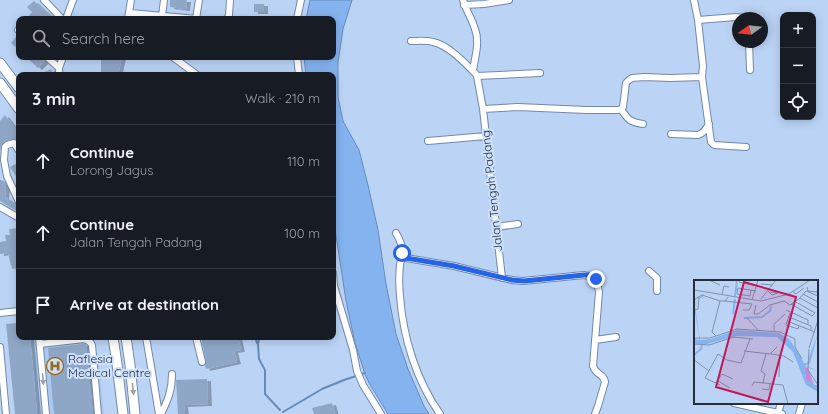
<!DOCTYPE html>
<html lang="en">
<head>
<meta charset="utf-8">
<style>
  body { margin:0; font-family:Quicksand,sans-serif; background:#20242c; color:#f1f3f6 }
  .controls { position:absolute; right:12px; top:12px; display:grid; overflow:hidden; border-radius:8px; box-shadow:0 2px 10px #0003 }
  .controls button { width:36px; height:36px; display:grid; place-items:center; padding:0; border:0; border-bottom:1px solid #363941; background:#171b24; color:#f1f3f6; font:20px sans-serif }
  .compass { position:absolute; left:732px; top:12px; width:36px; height:36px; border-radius:50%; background:#171b24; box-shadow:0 2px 10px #0003; rotate:255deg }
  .stop { position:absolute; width:12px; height:12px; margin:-9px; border:3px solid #2563eb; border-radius:50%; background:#fff }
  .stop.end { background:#2563eb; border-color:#fff; box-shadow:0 1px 4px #0008 }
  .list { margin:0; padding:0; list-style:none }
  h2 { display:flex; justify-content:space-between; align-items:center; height:52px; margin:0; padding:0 16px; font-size:17px }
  h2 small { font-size:13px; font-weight:400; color:#9ea1a6 }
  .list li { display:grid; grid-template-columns:26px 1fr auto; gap:12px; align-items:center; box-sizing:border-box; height:72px; padding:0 16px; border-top:1px solid #363941 }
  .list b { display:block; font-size:15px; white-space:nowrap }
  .list p { margin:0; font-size:13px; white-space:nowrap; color:#9ea1a6 }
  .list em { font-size:13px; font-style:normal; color:#9ea1a6 }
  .icon { flex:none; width:22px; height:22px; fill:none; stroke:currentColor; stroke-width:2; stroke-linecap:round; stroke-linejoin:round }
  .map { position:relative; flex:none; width:828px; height:414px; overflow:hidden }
  .search { position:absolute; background:#171b24; box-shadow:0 2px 10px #0003; left:16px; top:16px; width:320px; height:44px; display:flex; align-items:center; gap:10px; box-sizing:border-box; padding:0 14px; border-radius:8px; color:#9ea1a6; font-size:15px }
  .panel { position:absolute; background:#171b24; box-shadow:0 2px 10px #0003; left:16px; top:72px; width:320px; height:268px; border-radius:8px }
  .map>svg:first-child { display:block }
</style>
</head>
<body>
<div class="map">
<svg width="828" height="414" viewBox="0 0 828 414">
  <defs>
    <filter id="shadow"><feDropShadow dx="4" dy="2" stdDeviation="0" flood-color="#0004"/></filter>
  </defs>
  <rect width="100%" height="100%" fill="#bbd4f6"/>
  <path fill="#abc8f0" d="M31,337H91V339L94,338L95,353H98L104,414H38Z"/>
  <path fill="#84b3f0" stroke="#678bb9" d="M310,0H352L343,29L338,62V97L343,121L359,150L368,185L378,230L386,284L396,334L408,369L424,406L429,414H388L369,383L365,374L355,343L346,301L333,216V75H306L304,57H333V19H306Z"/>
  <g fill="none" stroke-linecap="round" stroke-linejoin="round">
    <path stroke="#678bb9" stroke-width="2" d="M255,337L257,343
      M259,339L258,344L259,359L265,370V394L280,410
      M283,412L322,389L344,380L365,373"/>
  </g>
  <path fill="#8fa7c7" filter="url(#shadow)" d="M170,0H187L186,9L170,7Z
    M34,1L53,19H26L32,12L27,7Z
    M254,4H264V12H254Z
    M18,35H19V50L11,43Z
    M26,57H41L45,61L38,68Z
    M122,57L118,75H101V59Z
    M51,69L54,75H38Z
    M5,115L19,134V136L16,139H13L4,142L1,146L0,152V121Z
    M19,162V181L10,167Z
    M0,180L4,181L6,185L5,197L14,203L16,205L13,209L0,201Z
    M19,228V268L12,269L8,253L0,254V242L6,241L5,235H10L9,229Z
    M19,323V337H30L37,414H15L6,324Z
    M201,337H231L232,338L238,337L241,350L234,351L237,362L206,369L205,365L206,361Z
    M84,344L86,345L93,414H54L48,348Z
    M207,379L208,404L184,405L185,414H178L176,380Z
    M332,403L335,414H314L312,408Z"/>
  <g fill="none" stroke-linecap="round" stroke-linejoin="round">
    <g stroke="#7289a8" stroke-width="8">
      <path id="minor" d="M44,0L62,19
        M463,0C466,10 472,19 475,29C480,42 475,58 473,70
        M694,0L698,20L703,66L702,77L711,142L714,145L746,147
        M464,5L484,4L509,0
        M130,13L197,19
        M162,16L164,0
        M66,19L73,0
        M128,19L131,0
        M196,19L199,0
        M227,19L229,15L230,0
        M297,19L301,0
        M698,20L736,17L743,18
        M18,30L19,31
        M411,41C418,41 426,40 433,42C448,45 464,62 475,73L477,76L483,109L502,278
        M749,42L750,70
        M47,57L59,68
        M173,57L197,75
        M297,57L299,75
        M59,75V68L63,57
        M477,76L540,73
        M483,109L518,107L586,110H618L621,109L623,107L626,83L629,80L632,78L644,77L670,78L702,77
        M621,109C628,120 630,122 643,124
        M671,134L698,135C704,133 706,129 709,124
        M428,141L486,136
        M19,151L14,143L7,145L5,147L4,160L7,176L19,202
        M0,207L19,218
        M496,227L518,224
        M396,233C400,240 404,248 402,256C402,259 400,262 400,265C399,275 399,286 400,296C403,337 416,380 440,414
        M402,258H406L454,266L512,280L523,281L584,275C596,276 597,280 599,292L593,366C596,376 604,373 605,382L598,406L595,414
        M649,271L657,278V291
        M333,273L334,286L353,350L357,371L363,385L381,414
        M0,313L19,311
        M39,337L46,414
        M146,337L159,414
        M196,337L202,362
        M595,340L616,337
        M40,344L84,339C88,340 90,341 92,345L98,414
        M0,347L6,414
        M734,403L782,414
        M778,413L781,403
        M161,414C168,400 172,390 172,374
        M799,414L802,403"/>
    </g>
    <g stroke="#7289a8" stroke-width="11">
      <path id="highway" d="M0,63L19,88
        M0,83L19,109
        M113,337L117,364L123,414
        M126,337L130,365L135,414"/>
    </g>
    <use href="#minor" stroke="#fff" stroke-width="6"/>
    <use href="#highway" stroke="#fff" stroke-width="9"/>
  </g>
  <defs><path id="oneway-solid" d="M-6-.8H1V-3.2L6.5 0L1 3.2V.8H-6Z"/></defs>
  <g fill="#9ca1a6">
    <use href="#oneway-solid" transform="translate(43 379) rotate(85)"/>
    <use href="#oneway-solid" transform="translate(133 389) rotate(84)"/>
  </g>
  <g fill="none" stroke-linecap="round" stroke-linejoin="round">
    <path stroke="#2563eb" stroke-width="5" d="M402,253V258H406L454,266L512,280L524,281L584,275H589L596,279"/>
  </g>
  <defs>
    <g id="hospital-ring" transform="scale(0.9)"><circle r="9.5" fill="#cde1fc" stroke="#996b1b" stroke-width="1.5"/><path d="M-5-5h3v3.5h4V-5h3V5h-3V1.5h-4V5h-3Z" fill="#996b1b"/></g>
  </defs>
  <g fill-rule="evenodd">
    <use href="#hospital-ring" x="55" y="366"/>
  </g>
  <g text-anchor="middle" stroke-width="4" stroke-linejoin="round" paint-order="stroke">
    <g font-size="12" fill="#242e3a" stroke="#cde1fc">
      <text transform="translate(492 191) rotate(-96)" y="4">Jalan Tengah Padang</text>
    </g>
    <g font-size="12" fill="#242e3a" stroke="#cde1fc" text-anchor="start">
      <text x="68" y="363">Raflesia<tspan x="68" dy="14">Medical Centre</tspan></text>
    </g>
  </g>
  <g transform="translate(694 280)">
    <rect width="124" height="124" fill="#bbd4f6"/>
    <path d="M110,87L114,88L120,105H124V108L112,99Z" fill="#c58add"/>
    <path d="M10,14L9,17L3,20L1,26L6,60L17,59L43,50L85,53L96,60L110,83H113L124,53L116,83L111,86L124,90L110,87L112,99L124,108V112L112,105L99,72L83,57L42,56L9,65L0,63V59L5,60V55L0,26L3,20Z" fill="#84b3f0"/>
    <path fill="none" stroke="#84b3f0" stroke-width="2" d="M41,16L43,0M39,34L41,19M50,38L68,37L76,31L77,26M0,75L7,69L8,65"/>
    <path fill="none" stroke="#7f92ab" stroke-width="1" d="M15,0L26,5M45,2L63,6M67,4L79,5M113,7L114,11L123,12L124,9M0,10L67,21L95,14L116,0M57,10L56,16L43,14L44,8L62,11M74,11L78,15L84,13L76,12M99,12L102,14L110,8M28,14L30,6L35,7M109,14L124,22M106,18L112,11L124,16M67,19L82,0M58,20L64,0M31,21L58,24M0,23L1,19L8,15L26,21H31L34,17M97,24L118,36L121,33L102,22M62,25L60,34H64L76,25L90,21L96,25L106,18L124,28M0,30L4,29L5,17M49,30H55L58,24M92,30L114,40V44M96,33L92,45L104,49L105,46M95,37L117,46V50M53,38L64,50M93,41L121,52M80,52V44L91,34M22,56L18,52L26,21M0,58H16L43,49L86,52L101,59V67L108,79M0,64L15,65L40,57L59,59M115,68L124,40M115,69L114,90L124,105M50,71L76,74L83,67M77,74L90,76L99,82M0,80L15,91M85,97L86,75M24,101L36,108M22,103L28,94L39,99M69,103L71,94L67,91L72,74M26,105L11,98L24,74L33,80L47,83L56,59M58,106L60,102L89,105L94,124M68,109L75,110L76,104"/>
    <path fill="#c2185b" fill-opacity="0.15" stroke="#c2185b" stroke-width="2" d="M50,2L102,17L74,122L22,107Z"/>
    <rect width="124" height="124" fill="none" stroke="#242e3a" stroke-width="2"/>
  </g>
</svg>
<div class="controls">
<button>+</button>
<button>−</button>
<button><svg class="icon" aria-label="locate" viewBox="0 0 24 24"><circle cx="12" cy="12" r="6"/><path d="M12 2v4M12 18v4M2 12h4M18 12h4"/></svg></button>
</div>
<svg class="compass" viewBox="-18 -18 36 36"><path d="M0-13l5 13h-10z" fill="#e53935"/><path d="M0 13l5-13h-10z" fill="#9ea1a6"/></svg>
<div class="stop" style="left:402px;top:253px"></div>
<div class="stop end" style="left:596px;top:279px"></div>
<div class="search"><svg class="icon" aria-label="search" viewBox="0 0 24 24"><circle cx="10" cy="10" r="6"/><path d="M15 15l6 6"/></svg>Search here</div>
<section class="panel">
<h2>3 min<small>Walk · 210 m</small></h2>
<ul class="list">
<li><svg class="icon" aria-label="ahead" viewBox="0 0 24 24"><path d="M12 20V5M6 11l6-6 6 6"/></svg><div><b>Continue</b><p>Lorong Jagus</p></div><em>110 m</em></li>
<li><svg class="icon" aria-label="ahead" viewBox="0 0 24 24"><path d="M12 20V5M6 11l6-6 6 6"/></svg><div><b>Continue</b><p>Jalan Tengah Padang</p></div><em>100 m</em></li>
<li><svg class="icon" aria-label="arrive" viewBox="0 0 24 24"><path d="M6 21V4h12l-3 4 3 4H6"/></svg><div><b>Arrive at destination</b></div></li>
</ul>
</section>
</div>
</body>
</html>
